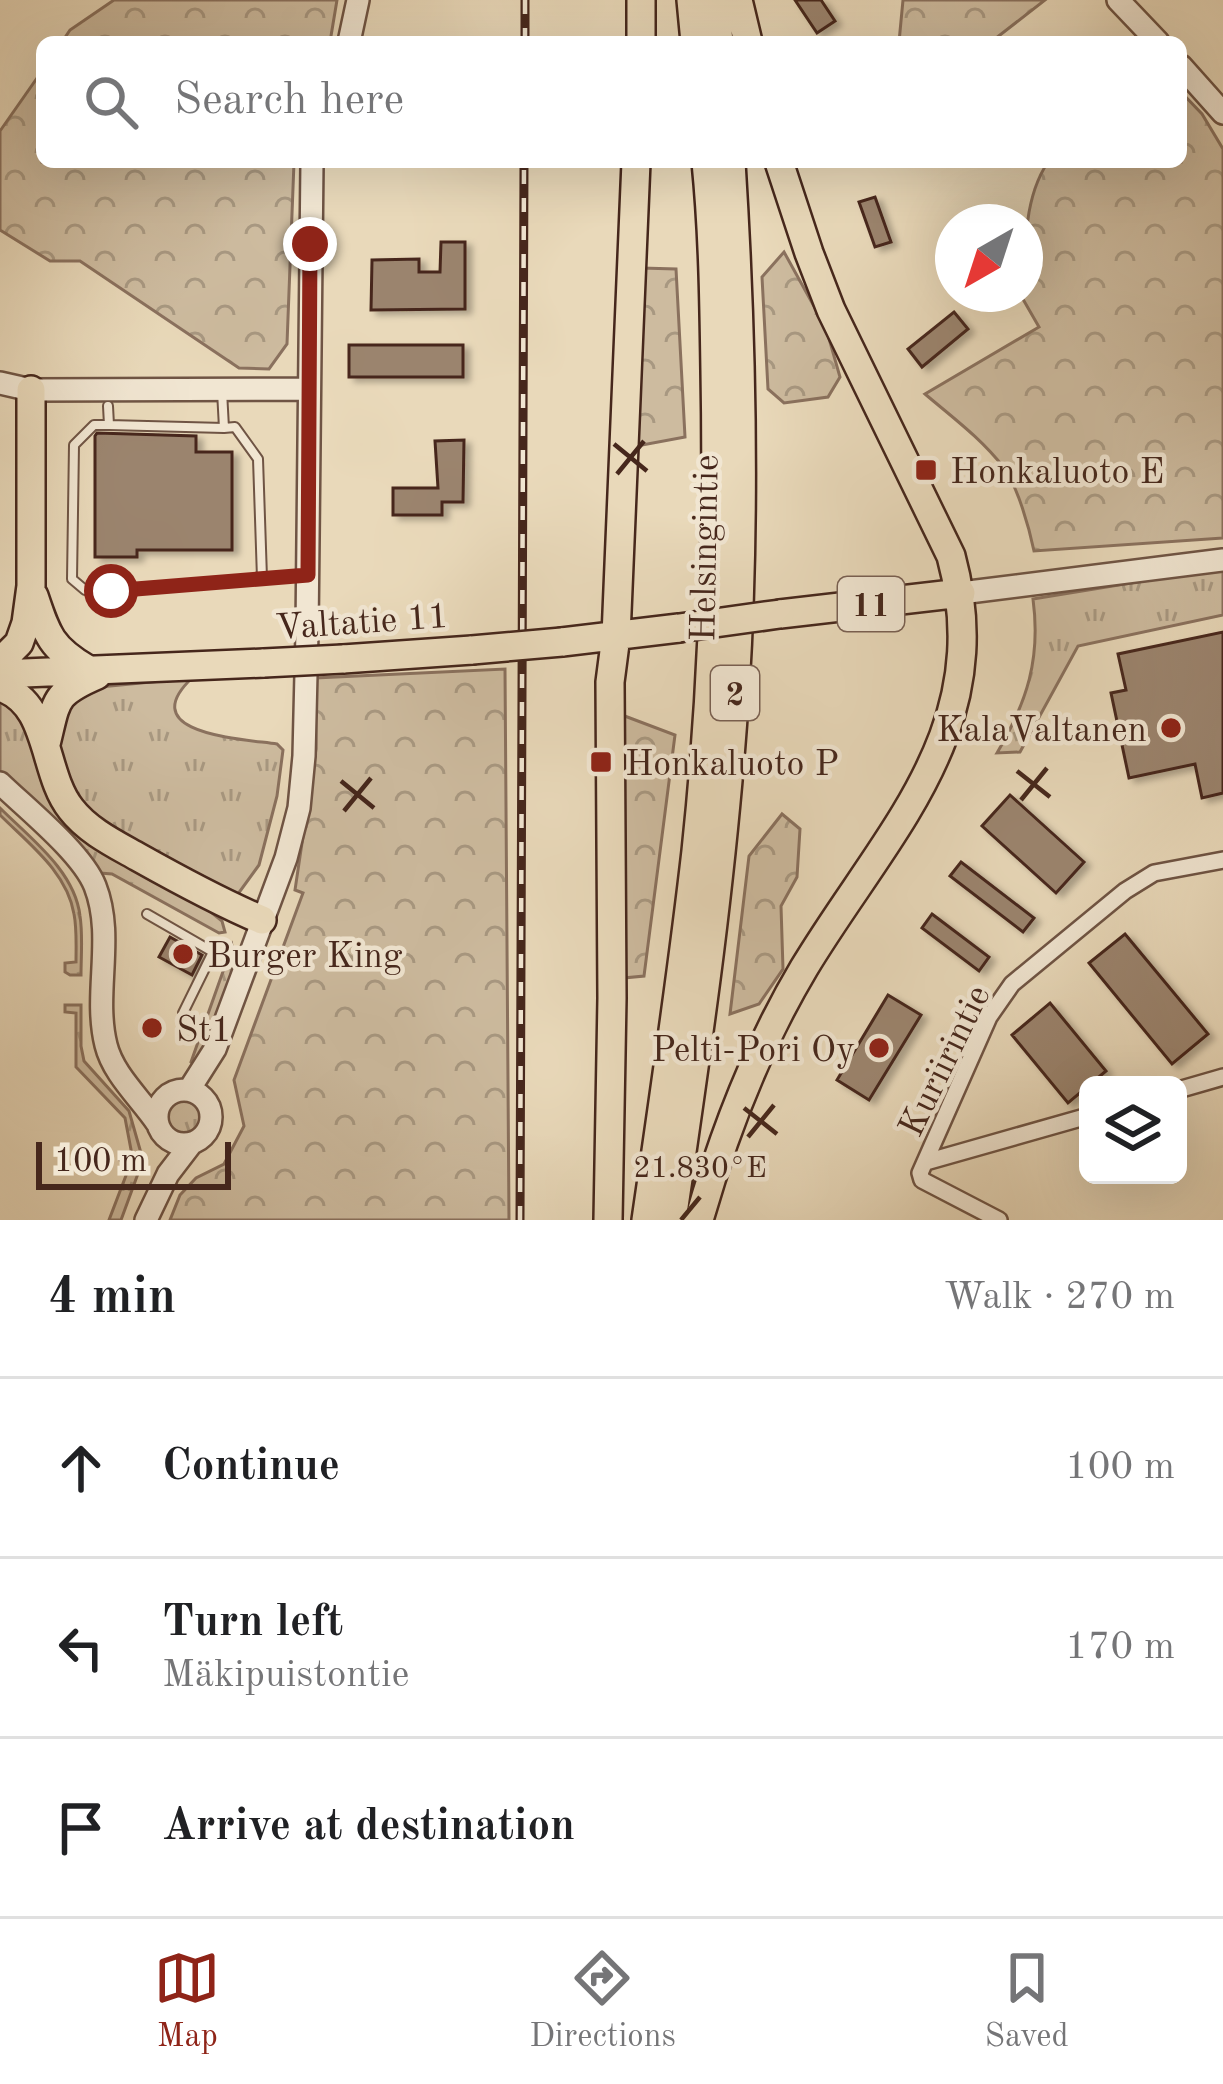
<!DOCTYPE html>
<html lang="en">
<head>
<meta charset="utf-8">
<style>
  body { margin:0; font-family:"Old Standard TT",serif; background:#f2f2f2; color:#202124 }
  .controls { position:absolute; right:36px; bottom:36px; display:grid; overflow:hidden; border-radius:18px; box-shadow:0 12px 48px #0002 }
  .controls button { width:108px; height:108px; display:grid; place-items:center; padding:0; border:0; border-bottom:3px solid #e0e0e0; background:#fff; color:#202124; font:60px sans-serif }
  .compass { position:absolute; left:935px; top:204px; width:108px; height:108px; border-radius:50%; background:#fff; box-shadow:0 12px 48px #0002; rotate:219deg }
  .scale { position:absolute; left:36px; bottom:30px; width:195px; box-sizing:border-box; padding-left:12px; border:6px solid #46271c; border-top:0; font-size:33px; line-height:42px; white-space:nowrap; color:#46271c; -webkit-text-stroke:9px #f1e6d2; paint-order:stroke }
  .stop { position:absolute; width:36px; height:36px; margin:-27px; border:9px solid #8f2418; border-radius:50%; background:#fff }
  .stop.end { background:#8f2418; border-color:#fff; box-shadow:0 3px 12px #0008 }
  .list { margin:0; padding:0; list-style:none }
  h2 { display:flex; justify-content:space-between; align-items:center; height:156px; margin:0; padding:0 48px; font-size:51px }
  h2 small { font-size:39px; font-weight:400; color:#757577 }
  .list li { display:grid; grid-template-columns:78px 1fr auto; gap:36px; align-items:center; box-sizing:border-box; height:180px; padding:0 48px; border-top:3px solid #e0e0e0 }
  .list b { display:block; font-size:45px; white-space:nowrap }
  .list p { margin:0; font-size:39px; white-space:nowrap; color:#757577 }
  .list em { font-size:39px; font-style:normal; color:#757577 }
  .icon { flex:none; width:66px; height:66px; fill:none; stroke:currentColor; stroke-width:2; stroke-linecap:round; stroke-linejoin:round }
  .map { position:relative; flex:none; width:1223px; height:1220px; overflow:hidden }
  .search { position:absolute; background:#fff; box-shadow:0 12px 48px #0002; left:36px; right:36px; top:36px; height:132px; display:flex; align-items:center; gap:30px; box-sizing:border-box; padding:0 42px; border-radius:18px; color:#757577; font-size:45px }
  .sheet { height:696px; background:#fff }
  nav { display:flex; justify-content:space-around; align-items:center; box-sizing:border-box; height:168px; border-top:3px solid #e0e0e0; background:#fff; font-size:33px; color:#757577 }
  nav a { display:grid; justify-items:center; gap:6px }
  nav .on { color:#8f2418 }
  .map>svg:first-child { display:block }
</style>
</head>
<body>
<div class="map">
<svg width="1223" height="1220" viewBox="0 0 1223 1220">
  <defs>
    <pattern id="grass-tufts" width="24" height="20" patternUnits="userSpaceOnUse" patternTransform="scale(3)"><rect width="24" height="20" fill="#cdbb9f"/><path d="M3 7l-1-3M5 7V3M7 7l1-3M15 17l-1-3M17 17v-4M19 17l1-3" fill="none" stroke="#a89881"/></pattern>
    <pattern id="forest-crowns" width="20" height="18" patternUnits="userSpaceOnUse" patternTransform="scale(3)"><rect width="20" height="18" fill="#cdbb9f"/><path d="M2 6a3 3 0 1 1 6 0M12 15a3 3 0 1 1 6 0" fill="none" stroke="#a89881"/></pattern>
    <filter id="shadow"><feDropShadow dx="6" dy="4" stdDeviation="3" flood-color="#0004"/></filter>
  </defs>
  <rect width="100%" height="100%" fill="#e9d9ba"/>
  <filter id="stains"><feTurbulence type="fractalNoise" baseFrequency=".00167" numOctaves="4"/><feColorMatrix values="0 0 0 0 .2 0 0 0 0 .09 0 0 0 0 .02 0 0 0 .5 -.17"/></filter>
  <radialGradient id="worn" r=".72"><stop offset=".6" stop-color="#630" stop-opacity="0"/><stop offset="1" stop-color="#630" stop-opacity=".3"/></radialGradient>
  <path fill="url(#grass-tufts)" stroke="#8a715e" stroke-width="3" d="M1223,568V615L1078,646L1020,752L997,753C1027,702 1041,659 1033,599Z
    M192,678C132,735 245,739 277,744L283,750L277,796L259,865L238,894L179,873L80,809L58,757L65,702L100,687Z
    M0,695L16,705L51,791L196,900L222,921L225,932L219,933L112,874L100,873L0,773Z
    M0,808C30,838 75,871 80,916C83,935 81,956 81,975H70L65,972V963L76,962C76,946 77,929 74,914C67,872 29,844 0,815Z
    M232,946L237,974L198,1068L191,1062Z
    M65,1005H81V1046L84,1061L129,1111L143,1160L121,1220H109L130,1165L120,1160V1158L132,1155L125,1118L76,1067V1013L65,1012Z
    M163 1117a21 21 0 1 1 42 0a21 21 0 1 1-42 0Z"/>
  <path fill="url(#forest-crowns)" stroke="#8a715e" stroke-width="3" d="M114,0H337L330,42H62L70,30Z
    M903,0H1045L991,42H899Z
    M42,71V162H294L287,344L269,369L239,368L80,261H50L0,230V131Z
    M1181,92L1202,114L1223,149V538L1034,551C1029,527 1018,488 1004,468C982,439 952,417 925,394L1039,327L1020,294H1025C1025,250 1023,199 1048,162H1181Z
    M784,252L826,328L840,377L828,397L784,403L768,389L762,277Z
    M641,268L676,269L685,437L637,446Z
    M505,669L509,1220H170L180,1195L196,1178L224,1164L244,1126L234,1080L303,893L295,890L316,749L315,678Z
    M622,715L675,735L644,976L623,978Z
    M782,814L800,829L797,877L781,906L783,969L759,1004L730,1014L749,856Z"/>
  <path fill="#9b846e" stroke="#46271c" stroke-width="3" filter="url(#shadow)" d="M795,0H821L835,21L817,33Z
    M875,197L891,242L875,247L859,202Z
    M441,242H465V309L371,310L372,260L419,259V272H440Z
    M954,312L968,329L922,367L908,349Z
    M349,345H463V377H349Z
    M97,433L196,436V452H232V550H137V557H95V436Z
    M464,440L463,502H442V515H393V488H438L435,441Z
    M1223,632V793L1202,798L1195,764L1129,778L1111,693L1126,690L1118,654Z
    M1010,795L1084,862L1056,893L982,826Z
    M961,862L1034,918L1023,932L950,876Z
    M932,914L989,957L979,971L922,928Z
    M1125,934L1208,1034L1172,1064L1089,963Z
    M170,937L202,955L192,975L159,957Z
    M888,995L921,1015L869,1100L837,1080Z
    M1050,1003L1106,1071L1068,1103L1012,1035Z"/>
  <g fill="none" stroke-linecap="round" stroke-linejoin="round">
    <g stroke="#6f5444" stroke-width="12">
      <path id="service" d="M222,391L224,428L235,427L258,459L262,578
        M108,406L109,425H94L74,445L72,579L85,590L111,591L306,575
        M109,425L224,428
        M147,914L213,952L183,1013"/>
    </g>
    <g stroke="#6f5444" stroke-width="20">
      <path id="minor" d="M1178,1090L1223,1077
        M926,1162L1088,1116
        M999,1220L922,1180L920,1173L989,1017L1012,984L1125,891L1154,873L1223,860"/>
    </g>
    <g stroke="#6f5444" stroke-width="26">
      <path id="tertiary" d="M1118,0L1158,42
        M349,42L358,0
        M1181,66L1223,113
        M0,383L31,390L308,389
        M961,593L1223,560
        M0,783C27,809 82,853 95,886C115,937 93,993 106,1045C113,1074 140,1098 157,1123
        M157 1117a27 27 0 1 1 54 0a27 27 0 1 1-54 0Z
        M189,1090L215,1049L286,858L299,808L304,756L307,632L312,162
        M146,1220L168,1174L191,1144"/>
    </g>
    <g stroke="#46271c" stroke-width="32">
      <path id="trunk" d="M691,0L695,42
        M715,0L719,42
        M738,0L748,42
        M641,42V0
        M34,596C47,635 51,648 87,669
        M780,614L961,593
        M562,642L679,628
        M343,659L472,650
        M0,662L19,643L26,623L31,586V390
        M0,674L264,663
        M0,687C51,703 42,773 71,809C88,831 115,844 138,857C179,880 219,902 262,920
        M46,744C57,700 53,694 97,675
        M608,1220L612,998L610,682L616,636L636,162
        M646,1220C664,1097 682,974 696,851C713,692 718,531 715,371C714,301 713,231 706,162
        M672,1220C698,1043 724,867 735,688C746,513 742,337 731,162
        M699,1220C724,1132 757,1047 804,968C886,832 998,730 951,556L831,310L809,253L779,162"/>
    </g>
    <use href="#service" stroke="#f1e6d2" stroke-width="8"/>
    <use href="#minor" stroke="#f1e6d2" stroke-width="15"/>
    <use href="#tertiary" stroke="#f1e6d2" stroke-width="21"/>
    <use href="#trunk" stroke="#e9d9ba" stroke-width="27"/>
    <g stroke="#46271c" stroke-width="9">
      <path id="rail" d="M525,42V0
        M520,1220L524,162"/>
    </g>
    <use href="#rail" stroke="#f1e6d2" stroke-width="4.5" stroke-dasharray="14" stroke-linecap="butt"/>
    <g stroke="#46271c" stroke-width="32" stroke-linecap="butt">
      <path id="trunk-bridge" d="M679,628L780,614
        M472,650L562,642
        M264,663L343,659"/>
    </g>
    <use href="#trunk-bridge" stroke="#e9d9ba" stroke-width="27"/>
  </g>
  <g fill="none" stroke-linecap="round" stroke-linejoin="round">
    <path stroke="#8f2418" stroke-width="15" d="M111,591L308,575L310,244"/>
  </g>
  <path fill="none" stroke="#46271c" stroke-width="4.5" d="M614,444L647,471M617,474L644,441M1017,771L1050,797M341,781L374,808M1021,800L1047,768M344,811L371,778M744,1108L777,1134M748,1137L774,1105M681,1220L700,1197"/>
  <g fill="#8f2418" stroke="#f1e6d2" stroke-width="4.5">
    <rect x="914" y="458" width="24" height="24" rx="6"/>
    <circle cx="1171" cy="728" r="12"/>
    <rect x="589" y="750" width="24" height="24" rx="6"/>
    <circle cx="183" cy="954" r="12"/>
    <circle cx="152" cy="1028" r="12"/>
    <circle cx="879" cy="1048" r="12"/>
  </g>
  <g text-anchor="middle" stroke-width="9" stroke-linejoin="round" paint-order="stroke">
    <g fill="#f1e6d2" stroke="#796053" stroke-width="3">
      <rect x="838" y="577" width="66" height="54" rx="9"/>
      <rect x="711" y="666" width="48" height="54" rx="9"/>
    </g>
    <g font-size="33" font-weight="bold" fill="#46271c">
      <text x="871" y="616">11</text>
      <text x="735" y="705">2</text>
    </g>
    <g font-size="36" fill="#46271c" stroke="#f1e6d2" text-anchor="start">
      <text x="950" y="483">Honkaluoto E</text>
      <text x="1147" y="741" text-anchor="end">KalaValtanen</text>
      <text x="625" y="775">Honkaluoto P</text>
      <text x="207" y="967">Burger King</text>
      <text x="176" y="1041">St1</text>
      <text x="855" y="1061" text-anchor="end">Pelti-Pori Oy</text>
    </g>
    <g font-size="36" fill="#46271c" stroke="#f1e6d2">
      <text transform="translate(703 548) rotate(-89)" y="13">Helsingintie</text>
      <text transform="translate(362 620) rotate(-4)" y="13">Valtatie 11</text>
      <text transform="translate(943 1060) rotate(-64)" y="13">Kuriirintie</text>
    </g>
  </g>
  <g font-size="30" text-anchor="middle" fill="#46271c" stroke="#f1e6d2" stroke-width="9" stroke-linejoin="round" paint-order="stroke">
    <text x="700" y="1177">21.830°E</text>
  </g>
  <rect width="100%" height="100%" filter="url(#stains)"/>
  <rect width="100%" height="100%" fill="url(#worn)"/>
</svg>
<div class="controls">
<button><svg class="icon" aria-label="layers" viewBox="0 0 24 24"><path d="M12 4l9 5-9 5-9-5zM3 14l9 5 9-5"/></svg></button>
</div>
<svg class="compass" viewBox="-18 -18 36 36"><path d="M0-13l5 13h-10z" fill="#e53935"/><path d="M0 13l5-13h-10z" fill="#757577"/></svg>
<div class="scale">100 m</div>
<div class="stop" style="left:111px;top:591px"></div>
<div class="stop end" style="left:310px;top:244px"></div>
<div class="search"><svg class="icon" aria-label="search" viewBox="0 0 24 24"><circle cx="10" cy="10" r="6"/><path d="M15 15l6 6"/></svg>Search here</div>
</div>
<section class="sheet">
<h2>4 min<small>Walk · 270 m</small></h2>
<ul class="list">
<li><svg class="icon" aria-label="ahead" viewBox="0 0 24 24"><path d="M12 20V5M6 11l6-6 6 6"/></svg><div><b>Continue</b></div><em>100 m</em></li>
<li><svg class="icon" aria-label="left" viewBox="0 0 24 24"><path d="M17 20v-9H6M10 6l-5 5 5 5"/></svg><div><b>Turn left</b><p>Mäkipuistontie</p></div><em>170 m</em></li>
<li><svg class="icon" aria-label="arrive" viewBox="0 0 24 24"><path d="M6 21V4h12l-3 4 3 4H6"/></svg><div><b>Arrive at destination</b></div></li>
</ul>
</section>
<nav>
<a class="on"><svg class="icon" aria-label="map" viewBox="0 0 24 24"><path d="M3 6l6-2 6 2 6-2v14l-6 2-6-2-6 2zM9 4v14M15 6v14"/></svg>Map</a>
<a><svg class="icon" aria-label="directions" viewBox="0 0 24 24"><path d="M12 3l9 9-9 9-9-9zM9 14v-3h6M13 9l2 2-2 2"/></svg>Directions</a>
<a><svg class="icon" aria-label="saved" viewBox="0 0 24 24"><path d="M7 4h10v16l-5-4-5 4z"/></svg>Saved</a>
</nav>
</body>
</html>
